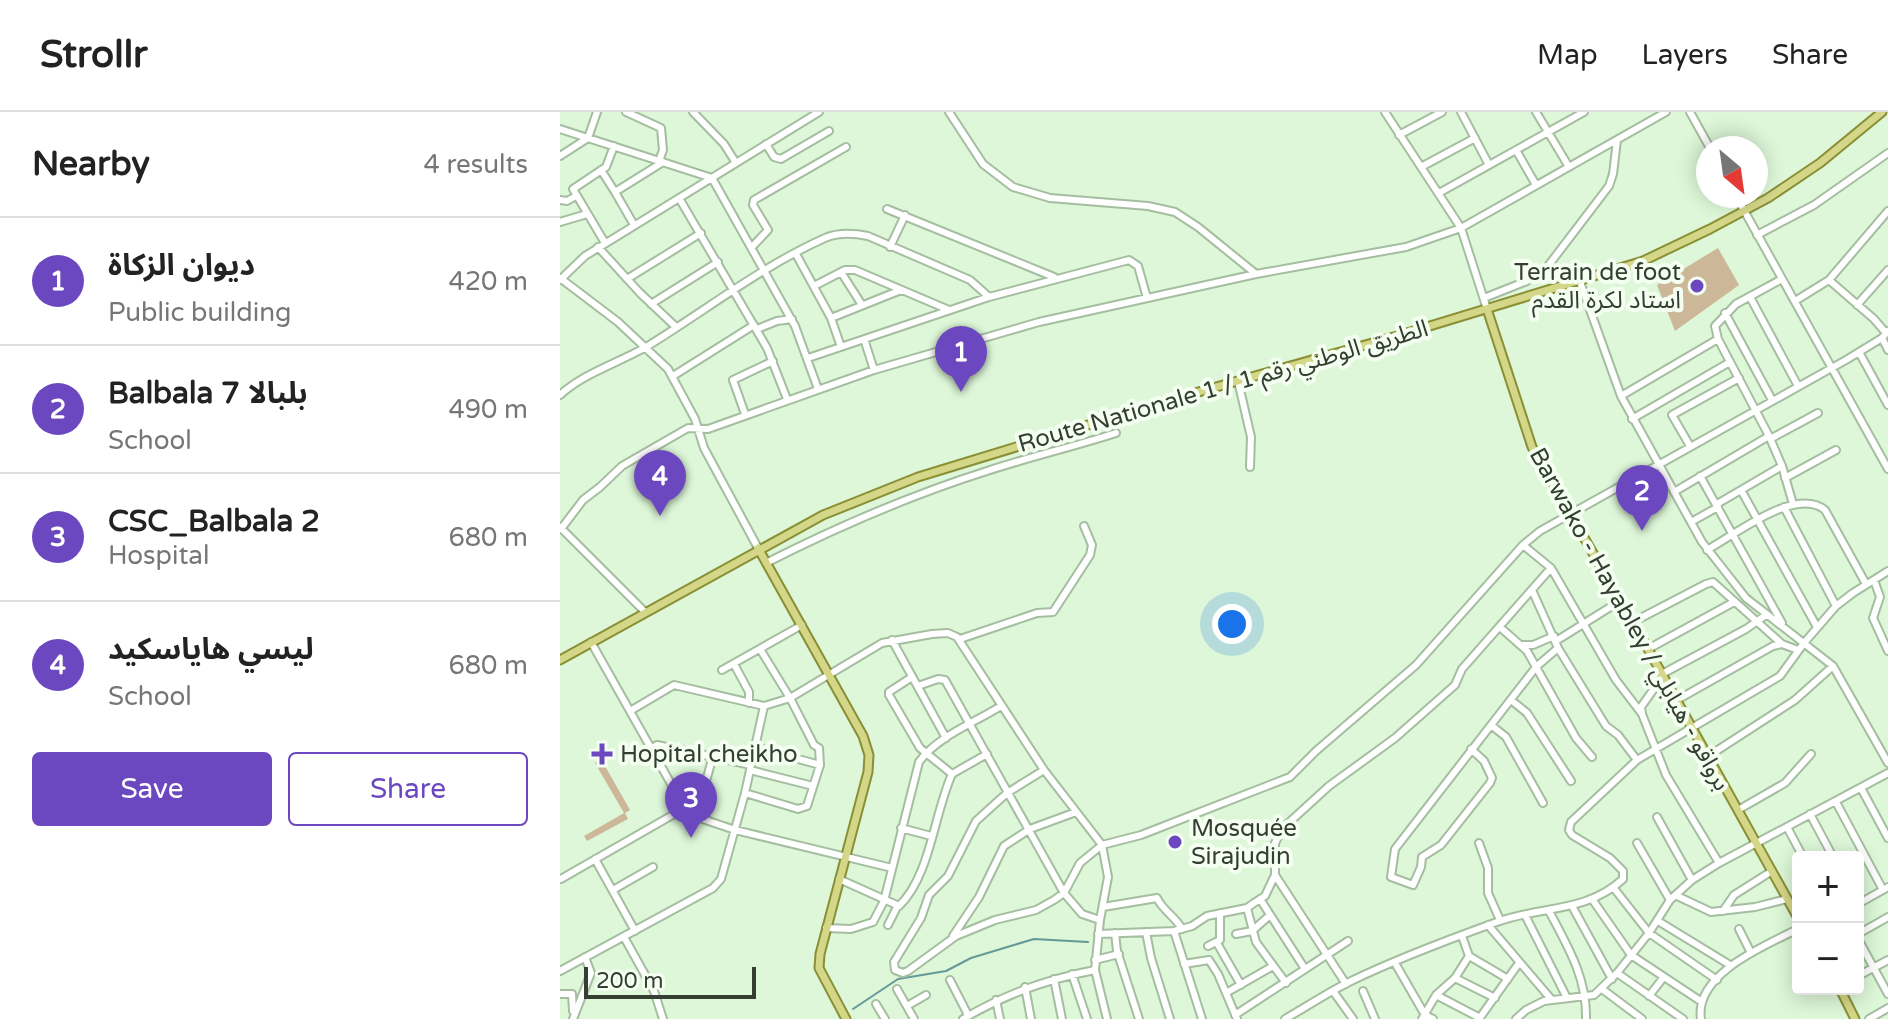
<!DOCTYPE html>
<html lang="en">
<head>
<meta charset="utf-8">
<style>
  body { margin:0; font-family:"Varela Round","Noto Sans Arabic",sans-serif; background:#f2f2f2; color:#222 }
  .controls { position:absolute; right:24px; bottom:24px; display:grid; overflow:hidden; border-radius:8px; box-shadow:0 4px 20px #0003 }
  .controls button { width:72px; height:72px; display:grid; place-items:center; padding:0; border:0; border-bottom:2px solid #e0e0e0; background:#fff; color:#222; font:40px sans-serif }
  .compass { position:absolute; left:1136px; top:24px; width:72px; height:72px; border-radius:50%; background:#fff; box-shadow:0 4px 20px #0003; rotate:151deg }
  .scale { position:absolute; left:24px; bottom:20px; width:172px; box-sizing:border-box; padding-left:8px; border:4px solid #343e32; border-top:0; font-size:22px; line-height:28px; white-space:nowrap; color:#343e32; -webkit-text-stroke:6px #f4fff2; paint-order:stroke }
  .you { position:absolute; left:672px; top:512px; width:28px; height:28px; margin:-20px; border:6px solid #fff; border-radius:50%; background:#1a73e8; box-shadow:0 0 0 12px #1a73e833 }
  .badge { display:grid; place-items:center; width:52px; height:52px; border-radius:50%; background:#6c48c0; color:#fff; font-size:26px; font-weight:700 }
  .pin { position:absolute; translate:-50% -66px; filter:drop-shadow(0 2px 4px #0008) }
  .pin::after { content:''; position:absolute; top:42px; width:28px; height:24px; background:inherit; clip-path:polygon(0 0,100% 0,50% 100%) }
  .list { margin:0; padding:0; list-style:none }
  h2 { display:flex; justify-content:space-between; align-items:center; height:104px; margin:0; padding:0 32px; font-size:34px }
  h2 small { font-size:26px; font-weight:400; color:#767676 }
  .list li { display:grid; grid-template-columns:52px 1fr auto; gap:24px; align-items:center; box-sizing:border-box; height:128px; padding:0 32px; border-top:2px solid #e0e0e0 }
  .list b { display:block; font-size:30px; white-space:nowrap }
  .list p { margin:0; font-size:26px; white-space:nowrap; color:#767676 }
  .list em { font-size:26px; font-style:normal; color:#767676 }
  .actions { display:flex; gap:16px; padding:24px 32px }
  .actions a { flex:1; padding:18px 0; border:2px solid #6c48c0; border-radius:8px; text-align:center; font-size:28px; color:#6c48c0 }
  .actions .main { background:#6c48c0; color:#fff }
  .map { position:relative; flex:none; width:1328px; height:907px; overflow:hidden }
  header { display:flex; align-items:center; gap:48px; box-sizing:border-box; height:112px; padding:0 40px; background:#fff; border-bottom:2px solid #e0e0e0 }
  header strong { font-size:38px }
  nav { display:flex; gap:44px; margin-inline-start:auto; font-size:28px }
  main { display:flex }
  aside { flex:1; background:#fff }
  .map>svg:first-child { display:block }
</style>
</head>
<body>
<header>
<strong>Strollr</strong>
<nav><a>Map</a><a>Layers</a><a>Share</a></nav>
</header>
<main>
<aside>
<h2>Nearby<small>4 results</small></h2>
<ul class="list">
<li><span class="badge">1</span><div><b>ديوان الزكاة</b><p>Public building</p></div><em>420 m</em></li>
<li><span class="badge">2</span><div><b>Balbala 7 بلبالا</b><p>School</p></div><em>490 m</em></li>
<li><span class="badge">3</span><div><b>CSC_Balbala 2</b><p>Hospital</p></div><em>680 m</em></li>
<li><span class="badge">4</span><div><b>ليسي هاياسكيد</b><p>School</p></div><em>680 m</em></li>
</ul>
<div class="actions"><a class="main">Save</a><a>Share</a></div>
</aside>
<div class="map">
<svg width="1328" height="907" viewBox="0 0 1328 907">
  <rect width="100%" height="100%" fill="#ddf7d8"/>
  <path fill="#ccb898" d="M1158,136L1179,173L1115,219L1097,173Z
    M41,647L70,698L65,701L68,707L27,729L24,724L64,701L35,651Z"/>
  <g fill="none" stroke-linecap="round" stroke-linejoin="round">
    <path stroke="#649999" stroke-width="2" d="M293,897L338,867L386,859L411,846L454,833L474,827L528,830"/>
    <g stroke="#a5bda0" stroke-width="10">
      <path id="minor" d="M66,0L101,16L103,38L99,49
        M133,0L164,32L176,51
        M389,0L423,52L453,75L490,86L588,94L615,100L638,115L696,162
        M825,0L901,116L927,197
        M901,0L929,53
        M976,0L1009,55
        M1130,0L1150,36
        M0,17L152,66L235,214L258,277
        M839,23L882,0
        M206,32L214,45L221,47L269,19
        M956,38L976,73
        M0,44L28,26L37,0
        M861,55L915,26
        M41,58L55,80
        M879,81L1024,0
        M1176,84L1328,357
        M119,86L207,236L227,287
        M0,88L7,89L16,84
        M327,97L494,165
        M0,110L27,102
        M74,113L55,80L103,50
        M1197,123L1254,93L1328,41
        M45,131L13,77L46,55L54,34
        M38,135L80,181L116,215
        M192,135L208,118L193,93L194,88L286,35
        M330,135L345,103
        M236,142L271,206L281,235
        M281,160L302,193
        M0,166L58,210L108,257L135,307L144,336L198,436
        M67,167L141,121
        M1222,167L1176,192L1155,214L1158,227L1209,324L1222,354L1233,392
        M0,168L25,144L259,0
        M1269,168L1314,207L1326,221
        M1020,170L1061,284L1142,430L1186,486L1273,554L1328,651
        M254,174L285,158H295L389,198
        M1190,185L1238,274
        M924,186L967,169L988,154L1049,74L1053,62L1057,28
        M1235,189L1269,168L1328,99
        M91,192L158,150
        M1297,193L1328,158
        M1165,201L1212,288
        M271,206L341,178
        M197,217L217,209L232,207
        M1322,226L1328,238
        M304,227L314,258
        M1299,240L1328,293
        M248,246L429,185L569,148L578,154L587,186
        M113,264L194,213
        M678,269L691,325L690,355
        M0,283C24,261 58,251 86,235C145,199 202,154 265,126C279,120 293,121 308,124L410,168L429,185
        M1061,284L1158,227
        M185,302L173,268L213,249
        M1072,307L1170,250
        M1210,327L1258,301
        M1130,334L1112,303L1179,266
        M1140,364L1222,511
        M1225,366L1276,338
        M1181,378L1257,515
        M1114,380L1209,324
        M1157,392L1222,354
        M1224,395L1276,494
        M1131,410L1158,395
        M0,415L85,500
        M1,417L23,388L40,375L62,354L128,316L148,317L314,258L479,210L696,162L846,135L901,116L1106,0
        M963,433L991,456L1056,568L1082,602L1106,663L1159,751
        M1147,438C1176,422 1236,374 1265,398L1306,472
        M206,451C277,415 351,383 427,359C469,345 513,335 556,321
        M1314,468L1320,485L1313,506L1328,539
        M972,478L998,536L1046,614L1058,623L1077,648
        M1073,510L1146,472L1153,470L1222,532
        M941,516L967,539L1016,626L1032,645
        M400,527L477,501L493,500L530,443L532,433L524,414
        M332,528L386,626
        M996,529L1060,489
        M31,530L128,702L175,718L332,756
        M963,533H973L994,524
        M1088,537L1174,490
        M174,552L189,580V591
        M162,558L242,513
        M1102,562L1186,517L1206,503
        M352,565L329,580V583L360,636L392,662
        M358,574L378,567L385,568L504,781L522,802L540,808
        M951,588L967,601L1011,669
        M1117,588L1213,534L1222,532L1238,538
        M204,594L230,586L322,531L372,522L388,521L397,525L484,658L542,733L548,765L540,808L535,858L547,907
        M1082,602L1081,595L1103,564
        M931,613L946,625L983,691
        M195,635L260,653
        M91,637L97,633L191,653
        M911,637L924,649L932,666L930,671L881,733L862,745L861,755L853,773L831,765L835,737L976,555L998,536
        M1147,645L1235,588L1273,554
        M190,658L253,674
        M484,658L447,681L416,709L388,764L369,783L361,806L334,850L335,858L343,861L348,859L396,824L435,808L476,798L494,788L504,781L520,751L542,733L581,723L730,665L756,639L856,553L963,433L980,419L1286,248L1322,226L1328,219
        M1301,676L1328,726
        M112,678L129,669
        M185,681L238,697L247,694L260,653L259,636L254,633L230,586L200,537
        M1276,690L1323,778
        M1178,698L1225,671L1251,642
        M1250,702L1273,745
        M136,705L153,644
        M1097,705L1132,768
        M1227,715L1243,745
        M341,716L371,724
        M919,731L928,756V781L940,808
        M1077,731L1110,788
        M35,747L75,819
        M715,763L786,872
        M1,767L123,697
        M279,767L339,794C370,765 374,702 392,662L427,642
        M1053,775L1089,821L1157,868
        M53,778L93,755
        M1115,783L1151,800L1195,795L1227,787
        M700,787L745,857
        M1032,787L1071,843L1142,890
        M1298,792L1328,775
        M1012,794L1052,867
        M543,795L597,786C603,799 615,804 622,817
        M687,796L696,830L726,871
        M989,799C1008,835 1027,866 1026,907
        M1163,799L1174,783L1212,759
        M965,803L1007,886
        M1098,809L1170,853
        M328,813L337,795
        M928,813L991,887
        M266,816L291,817L313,810L324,789L359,650C378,624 414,611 441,594
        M1179,817L1191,841
        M614,819L642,907
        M586,820L591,846L610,907
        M555,821L557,839L579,907
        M538,822L614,819L632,814L647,804L687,796L694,791L705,784L715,763V731L723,716L769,674L835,626L895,573L902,557L991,456
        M676,822L692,819L710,803
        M1298,822L1328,805
        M393,824L419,785L444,734L470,717L516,700
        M902,824L909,844L948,867
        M64,825L94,879L103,907
        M1298,827L1328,882
        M657,831L681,873
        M648,834L660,828V801
        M535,848L559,842
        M835,851L865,903L873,907
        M624,852L649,848L658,862L677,907
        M0,859L153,776L161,767L185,681L204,594L114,573L70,599
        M1057,861L1123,907
        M512,862L527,907
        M1298,864L1328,848
        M895,866L935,886
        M494,867L502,907
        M390,868L407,901L406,907
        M465,875L471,907
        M337,877L354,907
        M1042,877L1082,907
        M773,879L793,907
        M803,879L815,907
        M666,881L713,854
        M0,882H12L13,899
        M876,883L920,906
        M1089,884L1103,866
        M436,888L440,907
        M316,892L325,907
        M347,894L366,883
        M675,903L788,829
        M13,907L31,861L25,845
        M403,907C445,882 487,867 535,858
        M725,907C746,895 767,881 789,870C836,847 887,828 937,810C979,794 1027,801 1063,767V759L1050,746L1012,723L1009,718L1011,710L1077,648L1220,564L1244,531L1276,494L1293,481L1328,459
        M862,907L876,883L895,866L909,844
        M919,907L959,851
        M956,907L966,898L984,889L1034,883L1057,861L1089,821L1110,788L1132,768L1159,751L1328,661
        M1141,907C1134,862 1206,833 1238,817
        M1309,907L1328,896"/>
    </g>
    <g stroke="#8a8f36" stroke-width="11">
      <path id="major" d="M927,197L972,335L1088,537L1238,806
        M198,436L303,624L309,643L308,660L260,842L259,856L286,907
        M0,548L263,403L358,365L603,290L837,224L1083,149L1150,117L1208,86L1260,51L1322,0
        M1280,877L1295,907"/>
    </g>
    <use href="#minor" stroke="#fff" stroke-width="6"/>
    <use href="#major" stroke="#d4d688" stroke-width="7"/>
  </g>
  <g fill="#6c48c0" stroke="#f4fff2" stroke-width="3">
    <circle cx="1137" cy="174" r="8"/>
    <path d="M38 630h8v8h8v8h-8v8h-8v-8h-8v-8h8z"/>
    <circle cx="615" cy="730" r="8"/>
  </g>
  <g text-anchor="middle" stroke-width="8" stroke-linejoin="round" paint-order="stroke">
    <g font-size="24" fill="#343e32" stroke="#f4fff2" text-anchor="start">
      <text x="1121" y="168" text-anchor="end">Terrain de foot<tspan x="1121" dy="28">استاد لكرة القدم</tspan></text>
      <text x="60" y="650">Hopital cheikho</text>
      <text x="631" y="724">Mosquée<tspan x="631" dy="28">Sirajudin</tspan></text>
    </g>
    <g font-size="24" fill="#343e32" stroke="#f4fff2">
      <text transform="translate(663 274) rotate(-16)" y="8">Route Nationale 1 / الطريق الوطني رقم 1</text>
      <text transform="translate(1070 507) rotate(61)" y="8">Barwako - Hayabley / برواقو - هيابلي</text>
    </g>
  </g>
</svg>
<div class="controls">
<button>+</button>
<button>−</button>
</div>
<svg class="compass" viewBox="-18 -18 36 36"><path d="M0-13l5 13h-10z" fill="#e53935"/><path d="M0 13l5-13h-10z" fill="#767676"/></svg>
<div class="scale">200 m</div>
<div class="you"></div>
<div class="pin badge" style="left:401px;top:280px">1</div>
<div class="pin badge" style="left:1082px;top:419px">2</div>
<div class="pin badge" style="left:131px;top:726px">3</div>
<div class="pin badge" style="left:100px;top:404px">4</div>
</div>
</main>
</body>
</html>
